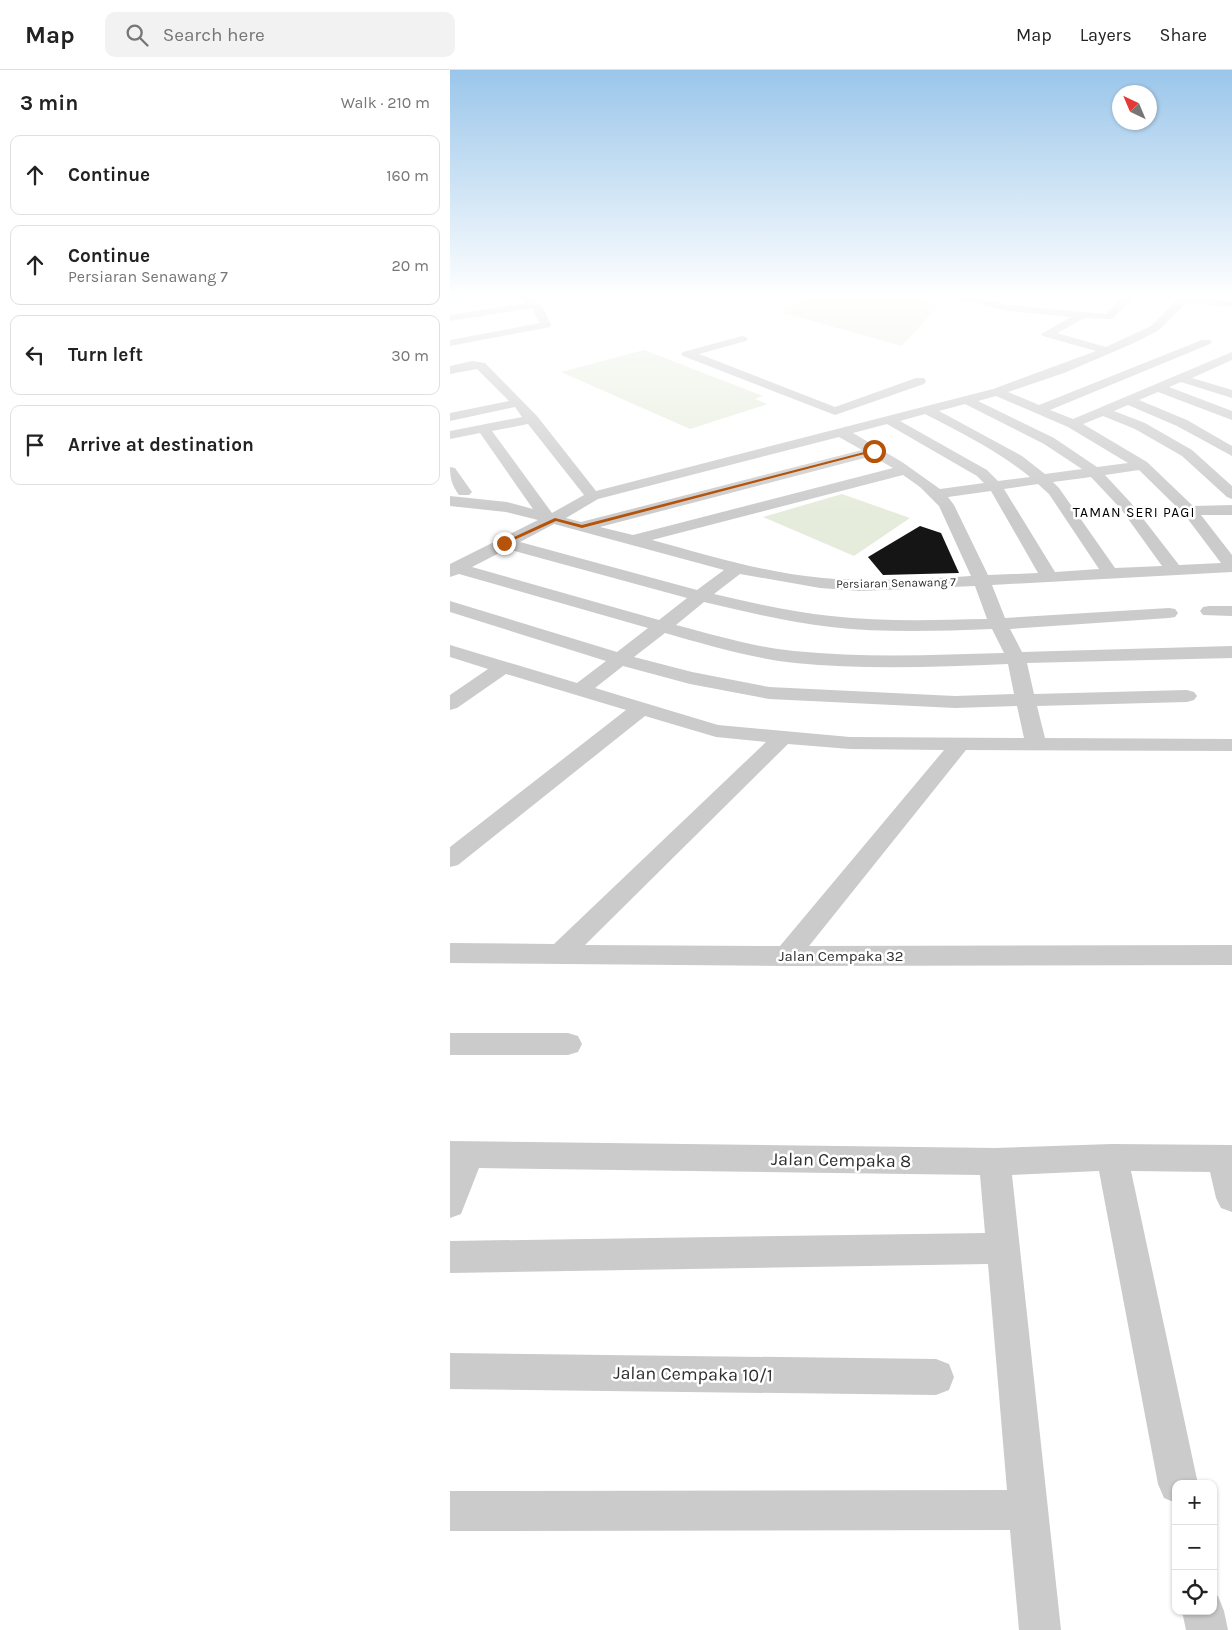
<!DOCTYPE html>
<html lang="en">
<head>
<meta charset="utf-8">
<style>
  body { margin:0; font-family:Karla,sans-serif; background:#f2f2f2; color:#222 }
  .controls { position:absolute; right:15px; bottom:15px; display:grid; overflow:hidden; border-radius:10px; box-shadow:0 1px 4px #0004 }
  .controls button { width:45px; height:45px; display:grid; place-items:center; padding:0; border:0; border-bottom:1px solid #e0e0e0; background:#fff; color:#222; font:25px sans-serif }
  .compass { position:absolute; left:662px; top:15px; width:45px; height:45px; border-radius:50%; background:#fff; box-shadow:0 1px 4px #0004; rotate:316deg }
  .stop { position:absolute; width:15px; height:15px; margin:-11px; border:4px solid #b45309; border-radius:50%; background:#fff }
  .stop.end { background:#b45309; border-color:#fff; box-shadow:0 1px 5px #0008 }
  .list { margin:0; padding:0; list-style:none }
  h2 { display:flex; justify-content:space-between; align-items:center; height:65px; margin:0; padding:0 20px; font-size:21px }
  h2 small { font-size:16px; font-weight:400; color:#767676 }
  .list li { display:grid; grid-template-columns:32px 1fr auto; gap:15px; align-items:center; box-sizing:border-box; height:80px; margin:0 10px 10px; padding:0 10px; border:1px solid #e0e0e0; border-radius:10px }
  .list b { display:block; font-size:19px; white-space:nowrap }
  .list p { margin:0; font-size:16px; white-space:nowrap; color:#767676 }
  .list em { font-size:16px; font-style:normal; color:#767676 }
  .icon { flex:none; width:28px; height:28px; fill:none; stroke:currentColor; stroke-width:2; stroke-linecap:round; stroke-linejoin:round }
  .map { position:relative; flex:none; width:782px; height:1560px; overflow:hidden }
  header { display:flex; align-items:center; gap:30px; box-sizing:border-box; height:70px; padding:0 25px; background:#fff; border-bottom:1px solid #e0e0e0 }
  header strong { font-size:24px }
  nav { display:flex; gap:28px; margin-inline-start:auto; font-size:18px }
  .search { width:350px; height:45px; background:#f2f2f2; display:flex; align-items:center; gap:12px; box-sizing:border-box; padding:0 18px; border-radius:10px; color:#767676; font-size:19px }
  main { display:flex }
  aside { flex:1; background:#fff }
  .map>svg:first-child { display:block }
</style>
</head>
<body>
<header>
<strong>Map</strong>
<div class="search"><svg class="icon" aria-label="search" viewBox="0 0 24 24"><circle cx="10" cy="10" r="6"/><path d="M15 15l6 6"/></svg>Search here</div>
<nav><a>Map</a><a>Layers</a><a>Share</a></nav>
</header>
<main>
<aside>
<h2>3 min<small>Walk · 210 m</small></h2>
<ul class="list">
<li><svg class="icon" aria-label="ahead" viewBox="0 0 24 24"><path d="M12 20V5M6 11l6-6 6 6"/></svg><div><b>Continue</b></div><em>160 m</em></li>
<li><svg class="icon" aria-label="ahead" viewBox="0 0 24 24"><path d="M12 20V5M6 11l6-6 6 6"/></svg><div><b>Continue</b><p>Persiaran Senawang 7</p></div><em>20 m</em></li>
<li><svg class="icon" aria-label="left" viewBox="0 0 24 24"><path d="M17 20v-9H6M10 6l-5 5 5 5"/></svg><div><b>Turn left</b></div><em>30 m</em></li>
<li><svg class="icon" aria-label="arrive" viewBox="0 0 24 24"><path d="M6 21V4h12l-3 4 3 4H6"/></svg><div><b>Arrive at destination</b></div></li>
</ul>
</aside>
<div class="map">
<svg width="782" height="1560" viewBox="0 0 782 1560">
  <rect width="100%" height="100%" fill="#fff"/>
  <path fill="#e6ecdb" d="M359,225H460L489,235L452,276L330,242Z
    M194,280L313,326L305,329L318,334L240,359L111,302Z
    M392,424L460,448L404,486L313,447Z"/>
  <path fill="#151515" d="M470,456L491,463L509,503L433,505L418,487Z"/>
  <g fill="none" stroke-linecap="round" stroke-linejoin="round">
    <path fill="#cbcbcb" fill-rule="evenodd" d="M0,225H16L15,227L0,229Z
      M66,225C87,223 93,238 101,255L100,257L0,276V270L90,253L82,238L0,251V245L75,233Z
      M497,225H514L559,235L655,244L675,225H686L662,249L635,248L607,263L656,277L701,256L731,225H741L740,227L782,231V237L736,233L709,260L684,273L614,303L558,322L589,335L752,270H760L762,272L760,274L600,340L623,349L782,282V290L742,308L782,320V328L731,312L719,317L782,341V350L708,322L689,330L737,350L782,376V386L727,356L678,335L664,341L695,353L742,380L782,416V429L777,427L732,386L685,359L653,346L633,354L697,392L743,436L782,435V445H751L782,485V502L542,515L555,548L719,538L725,539L728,543L725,547L719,548L560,559L572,582L782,576V588L577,593L584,624L737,620L744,622L747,626L744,630L737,632L587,636L595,668L782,669V681L516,680L359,876L782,875V895L337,896L0,893V873L104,874L316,672L266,667L195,646L8,795L0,797V777L176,640L56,604L7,638L0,640V625L38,599L0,587V575L127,613L156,591L0,542V531L167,582L198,558L9,504L0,507V494L88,450L56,442L0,436V426L57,432L83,439L30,363L0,369V361L72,347L65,337L0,351V343L59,331L27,299L0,304V296L22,291L35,293L87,346L146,421L543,319L646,281L593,266L591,264L621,247L559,241L498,227ZM546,326L618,357L678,393L647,397L604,368L528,331ZM515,334L594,374L632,399L595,404L572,386L489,341ZM475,344C512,363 548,381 580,407L548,411L537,400L450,351ZM78,354L134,425L102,443L42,361ZM437,354L527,406L534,413L490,419L452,392L403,363ZM389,367L412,380L131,452L116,448L148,429ZM422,386L443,398L183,465L150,457ZM689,400L734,444L771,493L729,495L681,433L655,405ZM453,405L470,417L489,436L521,506C472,509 422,512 373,508C315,503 257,485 202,470ZM641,407L671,439L712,496L665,498L609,418L603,412ZM588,414L599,424L649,499L605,502L554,419ZM541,421L588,503L538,505L504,435L498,427ZM104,454L274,500L247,520L70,472ZM57,479L237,528L209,550L22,497ZM290,504L370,518L410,521L525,516L537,549C485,550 433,552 381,546C342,542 303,533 264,524ZM254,532C296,542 338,552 381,557C434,563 489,561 542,559L554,583C484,585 414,588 344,581C304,577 264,565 226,555ZM215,563C257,575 301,588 345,593C415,600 487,597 558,594L564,624L505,626L319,617L242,602L184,587ZM173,596L240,614L319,629L505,638L567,636L574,668L400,667L268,655L145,618ZM338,674L400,679L494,680L330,876L135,875Z
      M292,266L296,267L298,269L296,271L249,284L385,337L466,308H474L476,311L474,314L385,345L233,286L231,284L233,282Z
      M0,397L5,398L22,422L19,425H9C2,415 0,409 0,397Z
      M759,536H782V546L753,545L750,541L753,537Z
      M0,963H118L128,966L132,974L128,982L118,985H0Z
      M0,1071L545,1078L662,1074L782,1075V1142L771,1138L766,1128L760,1102L681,1101L748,1414H726V1433L714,1428L708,1414L649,1101L562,1105L611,1560H569L560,1460L0,1461V1421L557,1420L538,1194L0,1203V1171L535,1163L530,1105L29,1098L11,1144L0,1148Z
      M0,1283L486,1289L499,1294L504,1307L499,1320L486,1325L0,1319Z
      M763,1524L768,1526L774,1541L778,1560H736L732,1541H763Z"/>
  </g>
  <linearGradient id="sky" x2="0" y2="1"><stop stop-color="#9ac6ea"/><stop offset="0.51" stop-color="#fff"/><stop offset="1" stop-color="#fff" stop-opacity="0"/></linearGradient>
  <rect width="782" height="443" fill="url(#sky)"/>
  <path fill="#b45309" d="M422,380L426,381L132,458L106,451L55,474L51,473L105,448L132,455Z"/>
  <g text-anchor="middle" stroke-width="5" stroke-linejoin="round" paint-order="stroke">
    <g font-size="12" fill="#2e2e2e" stroke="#fff">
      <text transform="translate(446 513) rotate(-1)" y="4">Persiaran Senawang 7</text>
    </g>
    <g font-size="14" letter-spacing="1" fill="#000" stroke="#fff">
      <text x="684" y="447">TAMAN SERI PAGI</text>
    </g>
    <g font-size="15" fill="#2e2e2e" stroke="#fff">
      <text x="391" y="891">Jalan Cempaka 32</text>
    </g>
    <g font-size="18" fill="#2e2e2e" stroke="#fff">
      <text transform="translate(391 1090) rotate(1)" y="6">Jalan Cempaka 8</text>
      <text transform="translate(243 1304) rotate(1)" y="6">Jalan Cempaka 10/1</text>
    </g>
  </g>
</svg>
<div class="controls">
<button>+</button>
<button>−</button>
<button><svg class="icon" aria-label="locate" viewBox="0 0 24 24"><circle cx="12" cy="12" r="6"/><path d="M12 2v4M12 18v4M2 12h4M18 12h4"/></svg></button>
</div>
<svg class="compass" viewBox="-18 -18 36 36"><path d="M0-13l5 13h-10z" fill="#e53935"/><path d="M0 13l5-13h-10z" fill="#767676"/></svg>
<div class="stop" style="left:424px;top:381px"></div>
<div class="stop end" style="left:54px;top:473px"></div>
</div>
</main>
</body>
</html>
